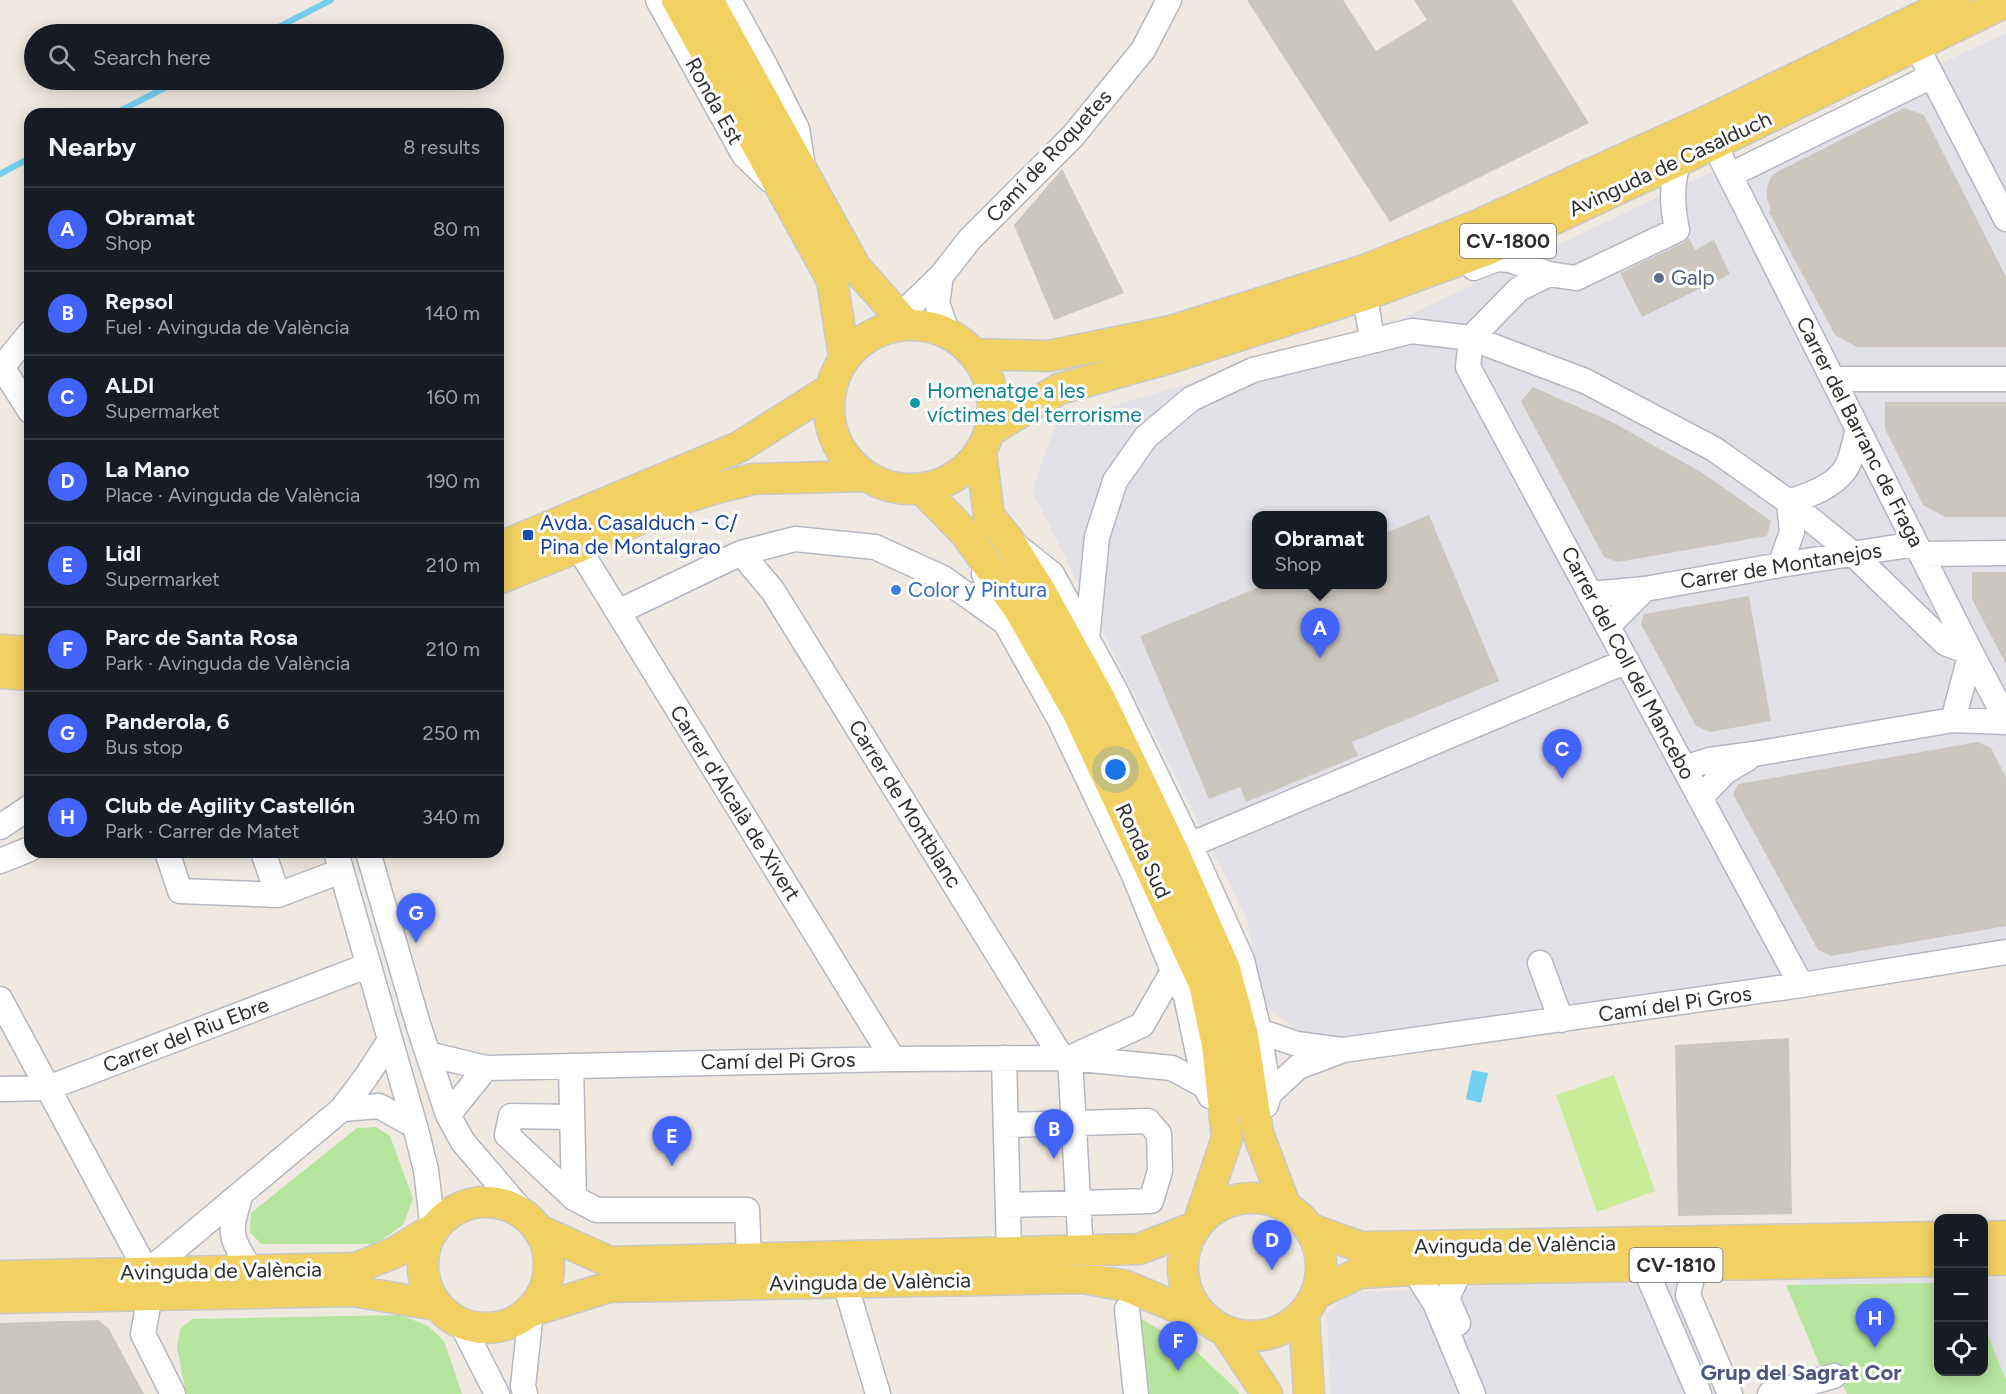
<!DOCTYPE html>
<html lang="en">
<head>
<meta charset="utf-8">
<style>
  body { margin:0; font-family:Figtree,sans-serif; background:#242831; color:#f1f3f6 }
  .controls { position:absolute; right:18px; bottom:18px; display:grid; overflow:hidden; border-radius:12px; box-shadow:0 3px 15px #0003 }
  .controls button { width:54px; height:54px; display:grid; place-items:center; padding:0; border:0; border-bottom:2px solid #363941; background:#171b24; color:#f1f3f6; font:30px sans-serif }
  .you { position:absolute; left:1116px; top:770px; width:21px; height:21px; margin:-15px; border:4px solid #fff; border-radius:50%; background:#1a73e8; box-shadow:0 0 0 9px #1a73e833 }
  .badge { display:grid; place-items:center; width:39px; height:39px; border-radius:50%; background:#4264fb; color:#fff; font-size:20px; font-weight:700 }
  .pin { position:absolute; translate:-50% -50px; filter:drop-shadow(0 2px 3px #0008) }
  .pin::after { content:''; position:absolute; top:32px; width:21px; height:18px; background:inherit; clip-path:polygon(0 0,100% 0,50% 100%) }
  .popup { position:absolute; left:1252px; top:511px; width:135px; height:78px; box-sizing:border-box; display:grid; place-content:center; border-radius:12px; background:#171b24; filter:drop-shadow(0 2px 4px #0005); font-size:20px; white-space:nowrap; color:#9ea1a6 }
  .popup b { font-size:22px; color:#f1f3f6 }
  .popup::after { content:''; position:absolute; left:50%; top:100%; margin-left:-12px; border:12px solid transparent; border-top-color:#171b24 }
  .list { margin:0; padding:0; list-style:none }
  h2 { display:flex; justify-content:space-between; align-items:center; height:78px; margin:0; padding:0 24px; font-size:26px }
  h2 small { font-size:20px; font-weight:400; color:#9ea1a6 }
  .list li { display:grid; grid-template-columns:39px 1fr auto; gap:18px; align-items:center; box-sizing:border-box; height:84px; padding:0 24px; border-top:2px solid #363941 }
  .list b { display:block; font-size:22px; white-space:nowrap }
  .list p { margin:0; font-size:20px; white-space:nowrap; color:#9ea1a6 }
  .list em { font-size:20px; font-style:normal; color:#9ea1a6 }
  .icon { flex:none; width:33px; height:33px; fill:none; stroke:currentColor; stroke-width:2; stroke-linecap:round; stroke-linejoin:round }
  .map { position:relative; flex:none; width:2006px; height:1394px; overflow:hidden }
  .search { position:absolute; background:#171b24; box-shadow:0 3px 15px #0003; left:24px; top:24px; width:480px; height:66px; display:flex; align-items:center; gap:15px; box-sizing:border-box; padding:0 21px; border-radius:33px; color:#9ea1a6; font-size:22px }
  .panel { position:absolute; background:#171b24; box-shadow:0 3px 15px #0003; left:24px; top:108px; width:480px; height:750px; border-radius:18px }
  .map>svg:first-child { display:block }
</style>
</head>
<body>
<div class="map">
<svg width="2006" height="1394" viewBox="0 0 2006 1394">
  <rect width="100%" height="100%" fill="#efe9e1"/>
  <path fill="#e3e1e8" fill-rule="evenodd" d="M2006,33V960L1318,1044L1264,1005L1247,919L1032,491L1056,423L1392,323ZM1257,516H1383V584H1257Z
    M1680,1277L1733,1394H1330L1327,1313L1348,1293Z
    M1798,1278H1938V1372H1984V1278H2006V1394H1855Z"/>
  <path fill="#b6e59e" d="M376,1127L390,1136L413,1199L403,1225L376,1244H261L250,1232L251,1213L357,1128Z
    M1938,1283V1372H1984V1326L2006,1380V1394H1847L1836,1368L1823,1373L1786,1285Z
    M1133,1314L1197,1352L1237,1390L1239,1394H1142Z
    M401,1315L428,1326L444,1341L462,1394H186L177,1347L180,1329L192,1319Z"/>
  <path fill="#c9ec9a" d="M1614,1075L1655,1191L1597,1212L1556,1095Z"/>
  <path fill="#75cff0" d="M1472,1070L1488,1073L1481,1103L1466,1099Z"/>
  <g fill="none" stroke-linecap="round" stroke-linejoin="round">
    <path stroke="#75cff0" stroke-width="6" d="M265,34L331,0
      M114,114L180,80
      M0,174L30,158"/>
  </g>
  <path fill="#cbc7bf" d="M1247,0H1343L1376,51L1427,20L1414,0H1512L1589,123L1390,222Z
    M1904,108L1924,115L2006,277V347H1857L1835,335L1769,212L1771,211L1767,198V187L1771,177L1777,172Z
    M1062,169L1124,293L1054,320L1014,225Z
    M1689,238L1695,250L1714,240L1730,274L1642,317L1620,273L1683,243Z
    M1533,387L1612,422L1701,472L1771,521L1767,536L1618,562L1604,557L1521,401Z
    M1885,402H2006V517H1945L1923,505L1885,429Z
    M1429,515L1499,681L1352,742L1358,756L1246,802L1240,787L1209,799L1140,636L1264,585H1383V534Z
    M1972,572H2006V664L1972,599Z
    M1749,596L1771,721L1710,732L1696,726L1641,624L1644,614Z
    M1978,742L1991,748L2006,777V926L1831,956L1818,950L1733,794L1738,784Z
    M1789,1038L1792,1214L1678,1216L1675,1045Z
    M98,1320L109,1329L144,1394H0V1323Z"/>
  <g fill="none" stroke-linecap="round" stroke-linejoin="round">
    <g stroke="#b4b7c1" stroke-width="27">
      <path id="minor" d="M658,0L744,155L770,180
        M729,0L766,67L797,129L802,160
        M1916,45L2006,219
        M1714,144L1971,653L2006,719
        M1730,175L1932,76
        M1474,268L1497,259L1510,260L1549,274L1576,278L1677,230C1672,205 1671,184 1679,160
        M941,276L937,303L947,332
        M1367,309L1372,339
        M908,324L912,304L941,276L970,239L1073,136L1143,50L1169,0
        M30,333L2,367L30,411
        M1471,338L1468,367L1801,985
        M1471,338L1519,289L1549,274
        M1833,379H2006
        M578,547L893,1059
        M1018,547L1052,574L1114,688L1190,845L1242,960L1259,1031L1269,1094L1266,1105
        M741,553L773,591L1062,1058
        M1921,554L2006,553
        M1780,565L1792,532L1789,502C1809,495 1831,488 1844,471C1852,461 1854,442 1858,429
        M984,574L1005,622L1059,718L1133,873L1173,971L1186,996L1205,1086L1210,1096
        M1590,594L1645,589L1780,565L1916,544
        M618,612L741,553L795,539L875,547L943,578L1003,621
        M1608,626L1645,589
        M1087,639L1097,537L1115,481L1146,437L1191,399L1253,370L1412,331L1471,338L1585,381L1714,449L1789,502L1852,553L1945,643L1971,653
        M1953,720L1971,653
        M1684,768L1710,760L1754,754L1953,720L2006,722
        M1700,798L1725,772L1747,759
        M0,827L30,807
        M1190,845L1627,661
        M167,852L180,891L278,895L341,871
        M263,852L278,895
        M336,852L415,1126L426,1170L433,1229
        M368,852L418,1024L448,1115L463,1142L521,1210
        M0,861L30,849
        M1540,963L1561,1020
        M0,999L147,1272L342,1109L366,1077L390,1040
        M1259,1031L1297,1044L1341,1050
        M428,1054L486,1068L893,1059L1070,1058L1172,1068L1205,1086
        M1072,1057L1142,1025L1173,971
        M1004,1058L1009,1254
        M1070,1058L1081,1252
        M571,1066L574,1198L597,1210H747L749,1259
        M0,1089L48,1088L369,965
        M1269,1094L1298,1067L1343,1050L1801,985L2006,952
        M342,1109L379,1106L415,1126
        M448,1115L486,1068
        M572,1117L511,1116L507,1135L574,1198
        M1006,1125L1148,1121L1159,1134L1160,1171L1151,1201L1008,1205
        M240,1196C229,1235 229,1235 251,1270
        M1695,1265L1688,1295L1730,1394
        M1644,1266L1699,1394
        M1414,1270L1435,1303L1473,1394
        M845,1283L878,1394
        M150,1295L143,1334L173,1394
        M1127,1309L1136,1394
        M1458,1323L1447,1298L1461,1269
        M462,1325L497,1394
        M525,1394L523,1386L531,1312
        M1770,1394L1834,1376"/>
    </g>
    <g stroke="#c9c9c9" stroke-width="33">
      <path id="major" d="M677,0L832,280L844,356
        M708,0L856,268L906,324
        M829 407a82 82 0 1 1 164 0a82 82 0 1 1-164 0Z
        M975,354L1049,356L1171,331L1362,271L1478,225L1701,124L1956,0
        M991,430L1059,389L1173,357L1368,294L1492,248L1714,144L2006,2
        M981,452L989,516L1008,539L1042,594L1100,699L1174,853L1225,969L1243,1036L1258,1133L1285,1205
        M922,489L966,534L1020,611L1077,711L1204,984L1217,1045L1227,1138L1199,1221
        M498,548L739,447L829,390
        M498,579L578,547L685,498L713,489L753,479L865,476
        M0,650L30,652
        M0,673L30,675
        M1183 1267a69 69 0 1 1 138 0a69 69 0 1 1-138 0Z
        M423 1265a63 63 0 1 1 126 0a63 63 0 1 1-126 0Z
        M1311,1229L1361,1247L1938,1237
        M541,1231L610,1262L1139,1249L1193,1228
        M1984,1237L2006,1236
        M1984,1260H2006
        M0,1276L356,1268L394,1253L433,1229
        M1318,1293L1359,1273L1414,1270L1938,1261
        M0,1298L353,1291L436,1305
        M532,1311L609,1287L1083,1278L1126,1286L1205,1319
        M1304,1315L1309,1394
        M1226,1332L1267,1394"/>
    </g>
    <use href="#minor" stroke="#fff" stroke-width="24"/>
    <use href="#major" stroke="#f2d163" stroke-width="30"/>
  </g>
  <circle fill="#5c6f8a" stroke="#fff" stroke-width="2" cx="1659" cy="278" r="6"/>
  <circle fill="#0f9aa8" stroke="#fff" stroke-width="2" cx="915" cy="403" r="6"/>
  <rect fill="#1a4fb4" stroke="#fff" stroke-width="2" x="522" y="529" width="12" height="12" rx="3"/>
  <circle fill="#3f7fe0" stroke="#fff" stroke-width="2" cx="896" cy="590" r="6"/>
  <g text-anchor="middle" stroke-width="6" stroke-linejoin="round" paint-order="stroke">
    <g fill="#fff" stroke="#6d6d6d" stroke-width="1.5">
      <rect x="1460" y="224" width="96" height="34" rx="4.5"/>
      <rect x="1629.5" y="1248" width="93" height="34" rx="4.5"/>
    </g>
    <g font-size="20" font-weight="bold" fill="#2e2e2e">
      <text x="1508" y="248">CV-1800</text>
      <text x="1676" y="1272">CV-1810</text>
    </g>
    <g font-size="21" fill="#2e2e2e" stroke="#fff">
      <text transform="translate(714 101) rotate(61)" y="7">Ronda Est</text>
      <text transform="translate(1049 156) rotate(-47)" y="7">Camí de Roquetes</text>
      <text transform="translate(1670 164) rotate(-25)" y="7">Avinguda de Casalduch</text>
      <text transform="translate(1860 432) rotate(63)" y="7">Carrer del Barranc de Fraga</text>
      <text transform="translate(1781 566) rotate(-9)" y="7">Carrer de Montanejos</text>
      <text transform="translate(1628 663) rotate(62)" y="7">Carrer del Coll del Mancebo</text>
      <text transform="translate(735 803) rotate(58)" y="7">Carrer d'Alcalà de Xivert</text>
      <text transform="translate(905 804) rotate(58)" y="7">Carrer de Montblanc</text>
      <text transform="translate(1143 851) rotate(65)" y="7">Ronda Sud</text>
      <text transform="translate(1675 1004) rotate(-8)" y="7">Camí del Pi Gros</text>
      <text transform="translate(186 1035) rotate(-21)" y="7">Carrer del Riu Ebre</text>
      <text transform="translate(778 1061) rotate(-1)" y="7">Camí del Pi Gros</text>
      <text transform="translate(1515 1245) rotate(-1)" y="7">Avinguda de València</text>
      <text transform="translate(221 1271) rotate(-1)" y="7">Avinguda de València</text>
      <text transform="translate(870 1282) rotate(-1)" y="7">Avinguda de València</text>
    </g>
    <g font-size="21" fill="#4e5e75" stroke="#fff" text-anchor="start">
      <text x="1671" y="285">Galp</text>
    </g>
    <g font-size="21" fill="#0d838f" stroke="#fff" text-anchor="start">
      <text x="927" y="398">Homenatge a les<tspan x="927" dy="24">víctimes del terrorisme</tspan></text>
    </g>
    <g font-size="21" fill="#164399" stroke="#fff" text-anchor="start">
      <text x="540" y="530">Avda. Casalduch - C/<tspan x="540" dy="24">Pina de Montalgrao</tspan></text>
    </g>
    <g font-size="21" fill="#366cbe" stroke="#fff" text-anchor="start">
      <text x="908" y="597">Color y Pintura</text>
    </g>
    <g font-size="22" font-weight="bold" fill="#4d5680" stroke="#fff">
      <text x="1801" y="1380">Grup del Sagrat Cor</text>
    </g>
  </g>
</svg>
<div class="controls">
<button>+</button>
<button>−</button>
<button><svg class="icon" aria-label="locate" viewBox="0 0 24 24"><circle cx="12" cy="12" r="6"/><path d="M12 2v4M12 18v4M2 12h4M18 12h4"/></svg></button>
</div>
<div class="you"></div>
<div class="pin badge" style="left:1320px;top:658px">A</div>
<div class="popup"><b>Obramat</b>Shop</div>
<div class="pin badge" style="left:1054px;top:1159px">B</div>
<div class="pin badge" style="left:1562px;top:779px">C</div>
<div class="pin badge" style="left:1272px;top:1270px">D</div>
<div class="pin badge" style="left:672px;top:1166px">E</div>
<div class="pin badge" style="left:1178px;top:1371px">F</div>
<div class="pin badge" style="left:416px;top:943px">G</div>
<div class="pin badge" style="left:1875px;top:1348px">H</div>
<div class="search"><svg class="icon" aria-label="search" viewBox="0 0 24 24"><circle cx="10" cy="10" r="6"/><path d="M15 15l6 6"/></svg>Search here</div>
<section class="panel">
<h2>Nearby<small>8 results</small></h2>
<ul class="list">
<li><span class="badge">A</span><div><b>Obramat</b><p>Shop</p></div><em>80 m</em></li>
<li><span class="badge">B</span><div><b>Repsol</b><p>Fuel · Avinguda de València</p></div><em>140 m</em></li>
<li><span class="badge">C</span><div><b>ALDI</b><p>Supermarket</p></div><em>160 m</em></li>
<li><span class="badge">D</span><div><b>La Mano</b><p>Place · Avinguda de València</p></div><em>190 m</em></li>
<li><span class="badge">E</span><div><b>Lidl</b><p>Supermarket</p></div><em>210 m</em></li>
<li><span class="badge">F</span><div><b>Parc de Santa Rosa</b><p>Park · Avinguda de València</p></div><em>210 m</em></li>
<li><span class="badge">G</span><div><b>Panderola, 6</b><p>Bus stop</p></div><em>250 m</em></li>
<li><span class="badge">H</span><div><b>Club de Agility Castellón</b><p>Park · Carrer de Matet</p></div><em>340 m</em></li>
</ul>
</section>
</div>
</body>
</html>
